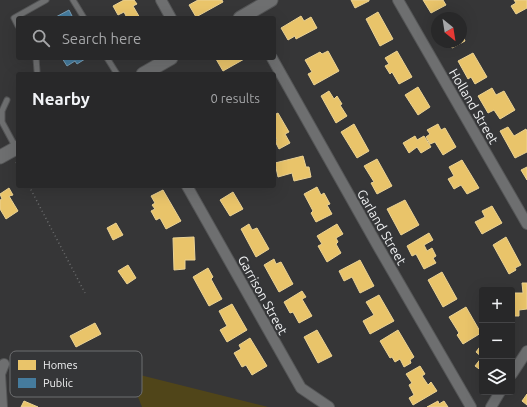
<!DOCTYPE html>
<html lang="en">
<head>
<meta charset="utf-8">
<style>
  body { margin:0; font-family:Ubuntu,sans-serif; background:#343435; color:#f1f3f6 }
  .controls { position:absolute; right:12px; bottom:12px; display:grid; overflow:hidden; border-radius:4px; box-shadow:0 4px 16px #0002 }
  .controls button { width:36px; height:36px; display:grid; place-items:center; padding:0; border:0; border-bottom:1px solid #444446; background:#282829; color:#f1f3f6; font:20px sans-serif }
  .compass { position:absolute; left:431px; top:12px; width:36px; height:36px; border-radius:50%; background:#282829; box-shadow:0 4px 16px #0002; rotate:150deg }
  .list { margin:0; padding:0; list-style:none }
  h2 { display:flex; justify-content:space-between; align-items:center; height:52px; margin:0; padding:0 16px; font-size:17px }
  h2 small { font-size:13px; font-weight:400; color:#a5a6a8 }
  .icon { flex:none; width:22px; height:22px; fill:none; stroke:currentColor; stroke-width:2; stroke-linecap:round; stroke-linejoin:round }
  .map { position:relative; flex:none; width:527px; height:407px; overflow:hidden }
  .search { position:absolute; background:#282829; box-shadow:0 4px 16px #0002; left:16px; top:16px; width:260px; height:44px; display:flex; align-items:center; gap:10px; box-sizing:border-box; padding:0 14px; border-radius:4px; color:#a5a6a8; font-size:15px }
  .panel { position:absolute; background:#282829; box-shadow:0 4px 16px #0002; left:16px; top:72px; width:260px; height:116px; border-radius:4px }
  .map>svg:first-child { display:block }
</style>
</head>
<body>
<div class="map">
<svg width="527" height="407" viewBox="0 0 527 407">
  <rect width="100%" height="100%" fill="#363637"/>
  <path fill="#504519" d="M128,372L268,407H142Z"/>
  <path fill="#e9c46a" stroke="#ebd293" d="M124,0H134L137,4L133,6L140,18H127L124,12L118,15L113,6Z
    M198,0H222L223,2L196,17L189,5Z
    M351,0H369V1L355,8Z
    M423,0H443L446,5L431,13Z
    M514,0H527V8L516,14L511,6L516,3Z
    M378,12L393,39L380,46L366,19Z
    M301,16L304,21L311,17L317,28L296,39L295,36L288,40L281,28Z
    M461,32L465,41L452,48L448,42H461Z
    M328,51L339,71L314,85L308,74L312,72L305,60L320,52L322,54Z
    M397,51L412,77L399,84L392,72L390,74L385,66L389,64L385,58Z
    M473,53L487,77L475,84L471,77L468,79L458,61Z
    M217,58H246L223,71L216,59Z
    M418,87L430,107L418,115L405,95Z
    M492,88L496,95L504,91L515,110L500,119L494,110L488,113L478,96Z
    M329,91L334,99L337,96L342,104L340,105L347,116L336,123L321,96Z
    M278,113L289,132L285,134L290,143L279,149L275,141L277,140L274,134V115Z
    M354,124L369,151L357,158L341,132Z
    M438,124L441,130L445,128L456,147L443,155L435,142L430,144L426,137L430,134L427,130Z
    M508,127L514,136L526,129L527,132V152L515,158L500,131Z
    M415,136L417,140L424,136L431,147L421,153L417,147L409,153L403,143Z
    M303,156L306,167H309L311,177L294,181L292,173L278,177L275,163Z
    M377,159L392,186L377,194L371,183L374,182L364,166Z
    M462,160L479,188L467,194L461,185L454,189L448,179L454,176L449,167Z
    M527,167V180L521,170Z
    M317,187L321,195L324,193L330,204L327,205L332,214L316,222L311,213L313,211L304,194Z
    M9,188L13,195L9,196L18,211L6,219L0,209V200L2,199L0,194Z
    M163,190L181,221L166,229L160,218L156,220L151,211L155,209L152,205L155,203L151,196Z
    M233,192L243,209L230,216L220,200Z
    M405,200L419,225L401,235L387,209Z
    M492,206L502,223L482,234L475,222L485,217L482,211Z
    M116,223L123,235L113,240L107,228Z
    M249,224L252,230L257,228L269,249L256,257L241,229Z
    M337,224L343,234L336,238L338,242L336,244L341,253L327,262L318,246L322,244L317,236Z
    M429,233L433,240L424,245L427,251L432,248L436,256L433,258L436,263L424,269L416,254L412,256L407,246Z
    M194,237L195,260H185V269L174,270L173,238Z
    M506,237L521,265L515,268L516,270L509,274L493,245Z
    M274,259L276,264L281,262L293,284L279,292L264,265Z
    M360,260L374,286L360,293L352,277L344,281L339,271Z
    M128,265L136,278L127,284L118,271Z
    M208,268L213,277L211,279L222,299L209,306L193,277Z
    M442,272L457,299L443,307L428,280Z
    M522,283H527V309L519,310V316H512V293H523Z
    M302,291L306,297L302,299L312,316L299,323L293,312L290,313L284,302Z
    M379,295L394,321L370,334L363,321L374,315L366,302Z
    M232,304L247,330L227,342L220,330L227,326L219,311Z
    M466,307L481,333L463,344L457,335L459,333L449,317Z
    M95,323L101,334L76,347L70,336Z
    M317,330L332,356L318,363L304,337Z
    M398,330L414,357L410,360L411,363L404,367L400,359L395,362L392,357L390,358L380,341Z
    M250,338L267,366L252,375L246,365L242,367L234,353L241,349L239,345Z
    M482,344V371L475,366L482,357L476,352Z
    M420,366L425,374L422,376L428,385L431,382L437,391L413,405L409,398L414,395L409,385L412,383L406,374Z
    M527,394V405L522,401Z
    M24,401L38,407H21Z
    M438,401L439,404L444,401L448,407H427Z"/>
  <path fill="#457b9d" stroke="#799fb7" d="M69,10L73,18H54Z
    M62,58H85V59L77,64L75,61L67,66Z"/>
  <g fill="none" stroke-linecap="round" stroke-linejoin="round">
    <g stroke="#545556" stroke-width="7">
      <path id="lane" d="M73,0L84,18
        M18,26L14,18L46,0
        M36,58L37,71
        M107,58L117,74
        M7,100L2,111V122L16,148"/>
    </g>
    <g stroke="#545556" stroke-width="12">
      <path id="street" d="M161,0L171,18
        M398,0L527,224
        M272,58L379,248L471,407
        M187,186L301,388L329,407
        M512,374L527,351
        M2,407L0,374L4,364
        M491,407L500,392"/>
    </g>
    <g stroke="#545556" stroke-width="15">
      <path id="secondary" d="M240,18L271,0
        M143,74L171,58
        M0,157L18,147"/>
    </g>
    <path stroke="#6d6e6f" stroke-width="1.5" stroke-dasharray="1 3" stroke-linecap="butt" d="M16,162L18,165
      M29,186L85,293"/>
    <use href="#lane" stroke="#6e6f70" stroke-width="5"/>
    <use href="#street" stroke="#6e6f70" stroke-width="10"/>
    <use href="#secondary" stroke="#6e6f70" stroke-width="13"/>
  </g>
  <g text-anchor="middle" stroke-width="4" stroke-linejoin="round" paint-order="stroke">
    <g font-size="13" fill="#f1f2f3" stroke="#353638">
      <text transform="translate(474 106) rotate(60)" y="5">Holland Street</text>
      <text transform="translate(382 227) rotate(60)" y="5">Garland Street</text>
      <text transform="translate(263 295) rotate(61)" y="5">Garrison Street</text>
    </g>
  </g>
  <rect x="10" y="351" width="132" height="46" rx="6" fill="#353638" stroke="#6d6e70" stroke-width="1"/>
  <rect x="18" y="360" width="18" height="10" fill="#e9c46a"/>
  <rect x="18" y="378" width="18" height="10" fill="#457b9d"/>
  <g font-size="11" fill="#f1f2f3">
    <text x="43" y="369">Homes</text>
    <text x="43" y="387">Public</text>
  </g>
</svg>
<div class="controls">
<button>+</button>
<button>−</button>
<button><svg class="icon" aria-label="layers" viewBox="0 0 24 24"><path d="M12 4l9 5-9 5-9-5zM3 14l9 5 9-5"/></svg></button>
</div>
<svg class="compass" viewBox="-18 -18 36 36"><path d="M0-13l5 13h-10z" fill="#e53935"/><path d="M0 13l5-13h-10z" fill="#a5a6a8"/></svg>
<div class="search"><svg class="icon" aria-label="search" viewBox="0 0 24 24"><circle cx="10" cy="10" r="6"/><path d="M15 15l6 6"/></svg>Search here</div>
<section class="panel">
<h2>Nearby<small>0 results</small></h2>
<ul class="list">
</ul>
</section>
</div>
</body>
</html>
